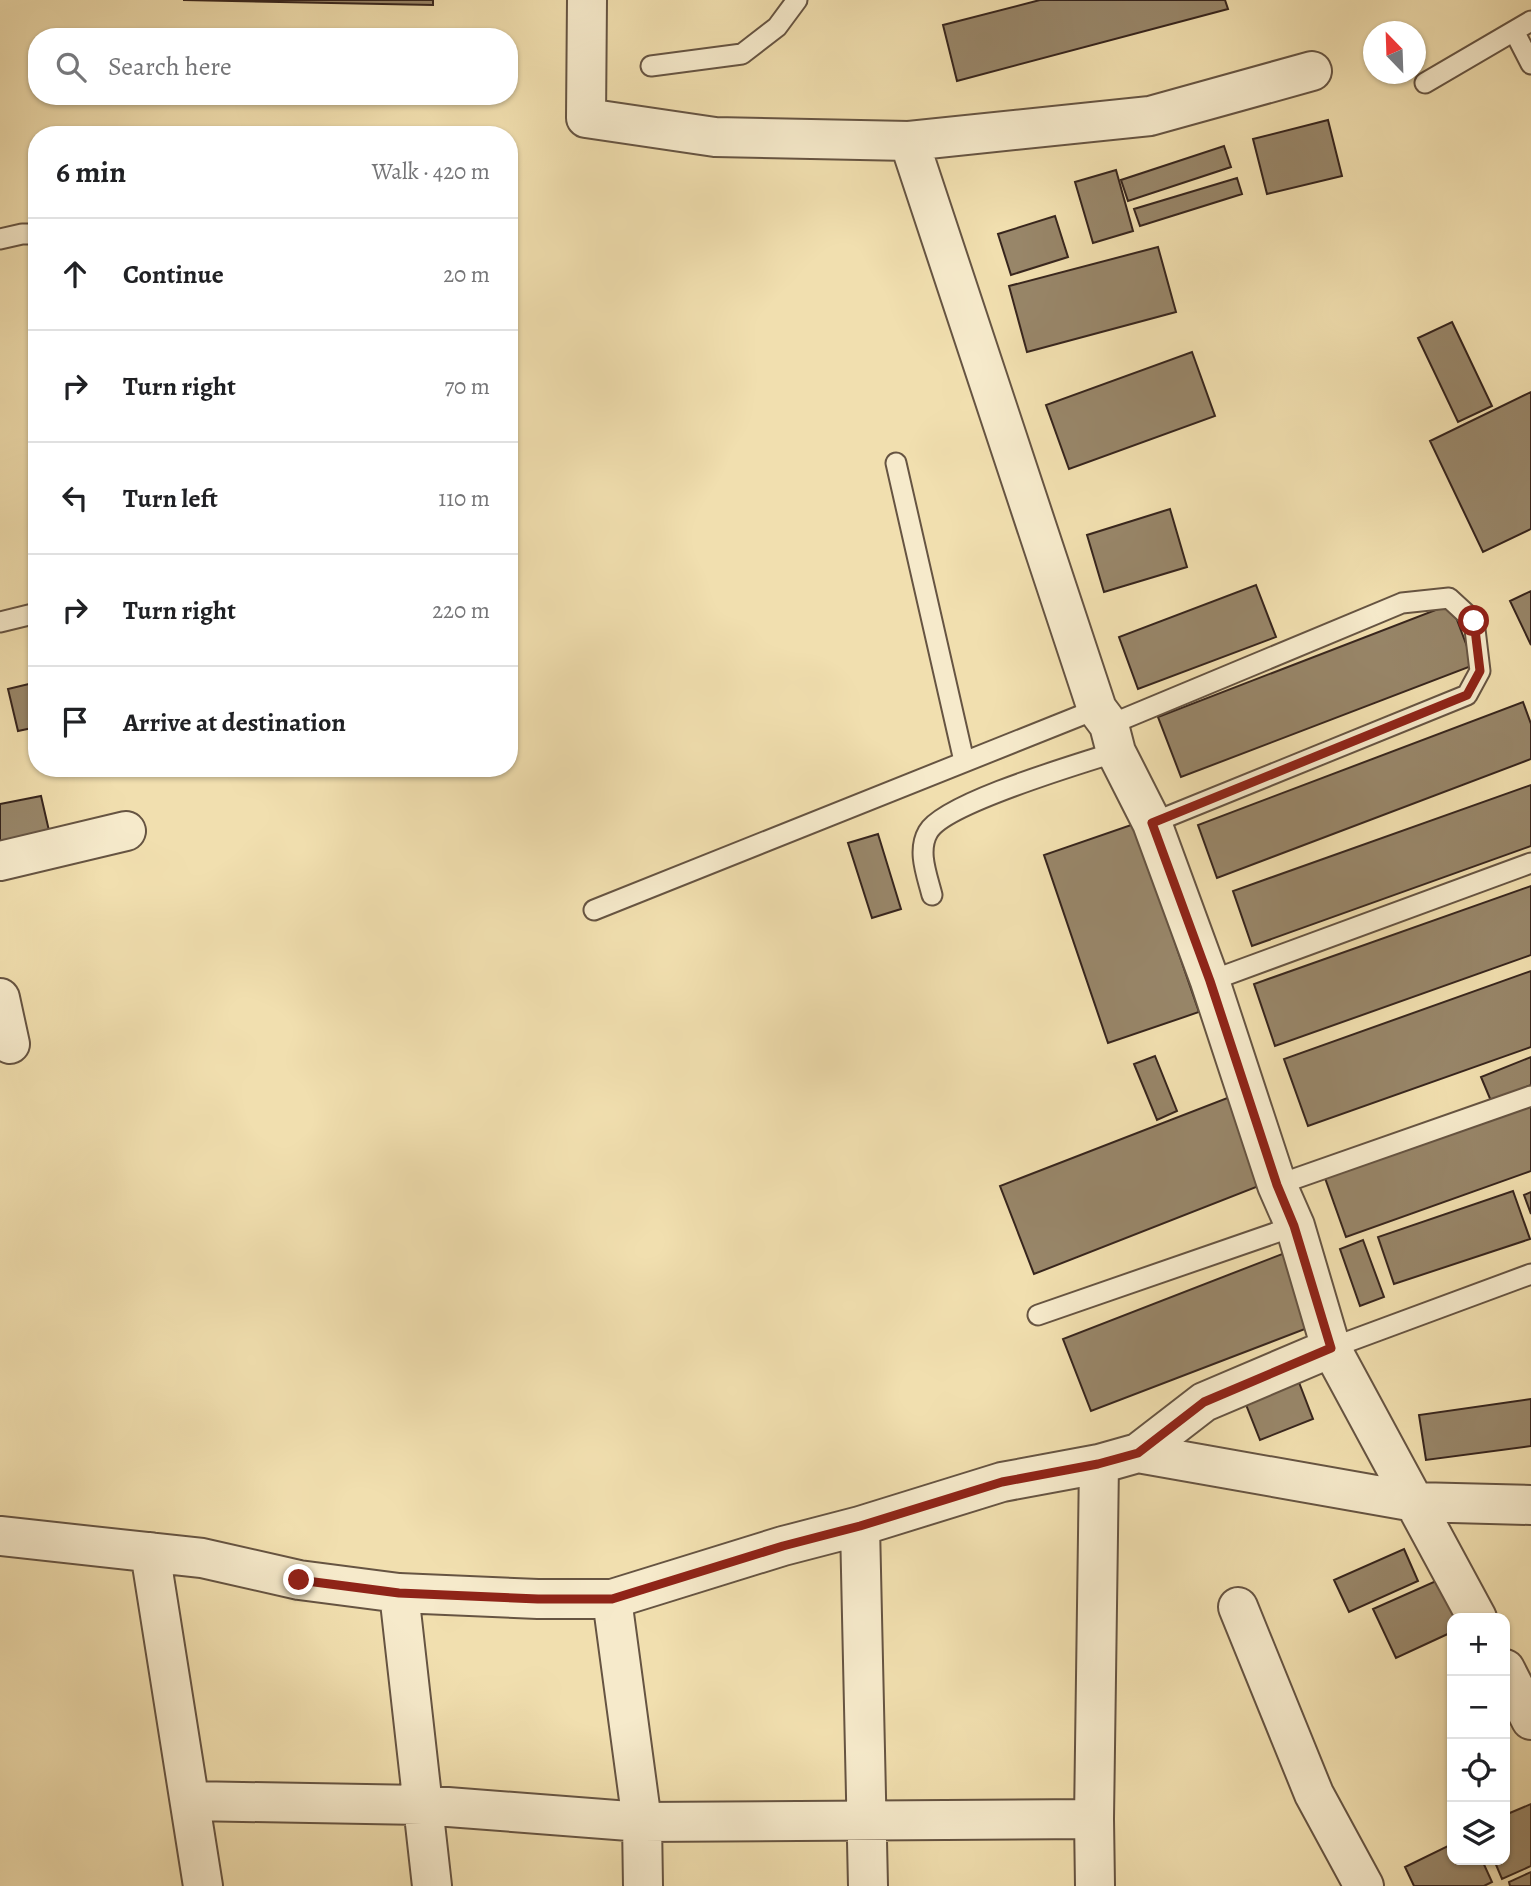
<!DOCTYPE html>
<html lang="en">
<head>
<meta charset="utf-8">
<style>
  body { margin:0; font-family:Alegreya,serif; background:#f2f2f2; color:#202124 }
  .controls { position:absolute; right:21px; bottom:21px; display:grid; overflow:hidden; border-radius:14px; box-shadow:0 2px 5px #0004 }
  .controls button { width:63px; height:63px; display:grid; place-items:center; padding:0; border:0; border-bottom:2px solid #e0e0e0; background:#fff; color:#202124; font:35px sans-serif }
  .compass { position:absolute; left:1363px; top:21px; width:63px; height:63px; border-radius:50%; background:#fff; box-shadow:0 2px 5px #0004; rotate:337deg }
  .stop { position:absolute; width:21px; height:21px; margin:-16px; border:5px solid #8f2418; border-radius:50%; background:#fff }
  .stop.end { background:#8f2418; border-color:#fff; box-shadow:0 2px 7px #0008 }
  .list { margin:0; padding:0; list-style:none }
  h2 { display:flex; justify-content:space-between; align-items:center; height:91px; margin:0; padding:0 28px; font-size:30px }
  h2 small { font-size:23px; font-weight:400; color:#757577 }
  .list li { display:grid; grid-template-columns:46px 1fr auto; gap:21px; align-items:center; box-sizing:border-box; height:112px; padding:0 28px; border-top:2px solid #e0e0e0 }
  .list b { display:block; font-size:26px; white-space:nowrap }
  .list em { font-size:23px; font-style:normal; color:#757577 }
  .icon { flex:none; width:38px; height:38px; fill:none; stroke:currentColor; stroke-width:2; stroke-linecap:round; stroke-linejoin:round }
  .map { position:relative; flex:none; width:1531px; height:1886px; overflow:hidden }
  .search { position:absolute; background:#fff; box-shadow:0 2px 5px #0004; left:28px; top:28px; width:490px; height:77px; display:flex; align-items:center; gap:18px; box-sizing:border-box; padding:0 24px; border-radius:28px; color:#757577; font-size:26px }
  .panel { position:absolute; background:#fff; box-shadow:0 2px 5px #0004; left:28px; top:126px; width:490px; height:651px; border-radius:28px }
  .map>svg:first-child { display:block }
</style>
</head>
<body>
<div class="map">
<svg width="1531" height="1886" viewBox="0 0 1531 1886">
  <rect width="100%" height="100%" fill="#f1dfaf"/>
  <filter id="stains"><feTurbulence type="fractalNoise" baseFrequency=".00286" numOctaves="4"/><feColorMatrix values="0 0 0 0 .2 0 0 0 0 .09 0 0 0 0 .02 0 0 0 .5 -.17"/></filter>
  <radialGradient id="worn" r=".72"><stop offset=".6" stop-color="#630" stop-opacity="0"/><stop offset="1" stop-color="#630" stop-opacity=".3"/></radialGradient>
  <path fill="#988669" stroke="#37251d" stroke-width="2" d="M183,0H433V5Z
    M1040,0H1225L1228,9L957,81L943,25Z
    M1328,120L1342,176L1267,194L1253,139Z
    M1224,146L1231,167L1128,201L1121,180Z
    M1116,170L1133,231L1093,243L1075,182Z
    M1237,178L1242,194L1140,226L1134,209Z
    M1055,216L1068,257L1011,275L998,234Z
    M1158,247L1176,312L1027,352L1009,286Z
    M1452,322L1492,406L1458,422L1418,338Z
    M1192,352L1215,416L1069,469L1046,405Z
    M1531,392V529L1483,552L1430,441Z
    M1170,509L1187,567L1104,592L1087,535Z
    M1256,585L1276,637L1138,689L1119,637Z
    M1531,591V645L1510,601Z
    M1451,604L1474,665L1181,777L1158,717Z
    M37,682V727L18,731L8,689Z
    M1523,702L1531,724V759L1217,878L1198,825Z
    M1531,785V846L1252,946L1233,891Z
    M41,796L50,835L0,846V804Z
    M1134,824L1199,1012L1108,1043L1044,855Z
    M878,834L901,909L872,918L848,843Z
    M1531,886V955L1275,1046L1254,984Z
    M1531,971V1047L1308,1126L1284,1059Z
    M1155,1056L1177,1111L1157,1120L1134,1064Z
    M1531,1057V1085L1491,1101L1481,1077Z
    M1235,1095L1269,1182L1034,1274L1000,1186Z
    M1531,1104V1171L1346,1237L1325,1178Z
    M1513,1191L1530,1239L1394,1284L1378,1237Z
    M1531,1192V1214L1524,1195Z
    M1363,1240L1384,1297L1360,1306L1340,1249Z
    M1290,1251L1318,1324L1091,1411L1063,1339Z
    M1295,1372L1313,1419L1260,1440L1241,1392Z
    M1531,1399V1446L1426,1460L1419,1415Z
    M1404,1549L1418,1581L1349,1612L1334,1580Z
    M1445,1577L1464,1618H1452V1632L1396,1658L1373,1609Z
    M1531,1804V1866L1502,1879L1494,1860H1505V1815Z
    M1452,1844V1860H1482L1492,1882L1484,1886H1414L1405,1867Z
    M1531,1872V1886H1510L1509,1882Z"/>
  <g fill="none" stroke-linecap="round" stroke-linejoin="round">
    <g stroke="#665442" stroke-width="23">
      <path id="lane" d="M1514,31L1531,64
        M651,66L742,54L777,27L797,0
        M1425,83L1531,21
        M0,239L22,234H37
        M896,463L964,761
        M0,622L37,613
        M1109,725L1402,603L1449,598L1474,621L1480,671L1467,695L1152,823
        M932,895C927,875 917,851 928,832C944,803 1079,764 1116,752
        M594,910L1097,709
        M1210,981L1531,863
        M1277,1185L1531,1096
        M1038,1315L1295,1226
        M1331,1348L1531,1274"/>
    </g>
    <g stroke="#665442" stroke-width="42">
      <path id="street" d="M587,0L586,118L715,137L909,141L1150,116L1312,71
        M909,141L1097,709L1109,725L1116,752L1152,823L1210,981L1277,1185L1295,1226L1331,1348L1477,1618
        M0,861L126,831
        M0,998L10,1044
        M1138,1453L1415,1502L1531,1505
        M860,1526L868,1886
        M0,1536L202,1558L299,1580L399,1593L538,1599H612L783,1546L860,1526L1002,1482L1099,1464L1138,1453L1204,1402L1331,1348
        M150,1552L203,1886
        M399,1593L432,1886
        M612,1599L642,1822L1094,1819L1099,1464
        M1238,1607L1314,1794L1364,1886
        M1505,1669L1531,1720
        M190,1801L422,1805L642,1822L643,1886
        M1094,1819L1095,1886"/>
    </g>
    <use href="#lane" stroke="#f6eacb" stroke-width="19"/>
    <use href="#street" stroke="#f6eacb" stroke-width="38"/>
  </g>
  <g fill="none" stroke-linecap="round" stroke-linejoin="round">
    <path stroke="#8f2418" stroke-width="9" d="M299,1580L399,1593L538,1599H612L783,1546L860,1526L1002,1482L1098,1464L1138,1453L1204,1402L1331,1348L1294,1226L1277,1185L1210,981L1152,823L1467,695L1480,671L1474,621"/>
  </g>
  <rect width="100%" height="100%" filter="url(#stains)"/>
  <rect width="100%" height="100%" fill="url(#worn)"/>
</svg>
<div class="controls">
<button>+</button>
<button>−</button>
<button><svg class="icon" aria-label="locate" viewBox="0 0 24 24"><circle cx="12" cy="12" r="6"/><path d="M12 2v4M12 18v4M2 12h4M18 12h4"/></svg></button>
<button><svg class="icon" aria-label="layers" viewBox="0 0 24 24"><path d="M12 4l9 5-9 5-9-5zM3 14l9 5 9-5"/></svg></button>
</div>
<svg class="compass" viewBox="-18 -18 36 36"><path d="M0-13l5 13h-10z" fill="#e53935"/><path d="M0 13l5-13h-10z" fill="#757577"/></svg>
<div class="stop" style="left:1474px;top:621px"></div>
<div class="stop end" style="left:299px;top:1580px"></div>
<div class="search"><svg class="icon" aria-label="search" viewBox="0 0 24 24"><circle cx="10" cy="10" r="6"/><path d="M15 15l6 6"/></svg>Search here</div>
<section class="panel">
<h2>6 min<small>Walk · 420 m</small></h2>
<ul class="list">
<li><svg class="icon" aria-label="ahead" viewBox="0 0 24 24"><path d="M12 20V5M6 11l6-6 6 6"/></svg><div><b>Continue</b></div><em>20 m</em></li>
<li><svg class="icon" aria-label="right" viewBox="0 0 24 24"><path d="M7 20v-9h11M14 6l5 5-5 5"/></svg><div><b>Turn right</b></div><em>70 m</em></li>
<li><svg class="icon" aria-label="left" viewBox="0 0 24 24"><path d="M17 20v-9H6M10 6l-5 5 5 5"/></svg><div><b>Turn left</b></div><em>110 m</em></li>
<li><svg class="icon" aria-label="right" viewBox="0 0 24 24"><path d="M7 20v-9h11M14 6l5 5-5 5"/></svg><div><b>Turn right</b></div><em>220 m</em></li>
<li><svg class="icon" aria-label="arrive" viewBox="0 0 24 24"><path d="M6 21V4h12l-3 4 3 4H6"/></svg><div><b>Arrive at destination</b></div></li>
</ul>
</section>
</div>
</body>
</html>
